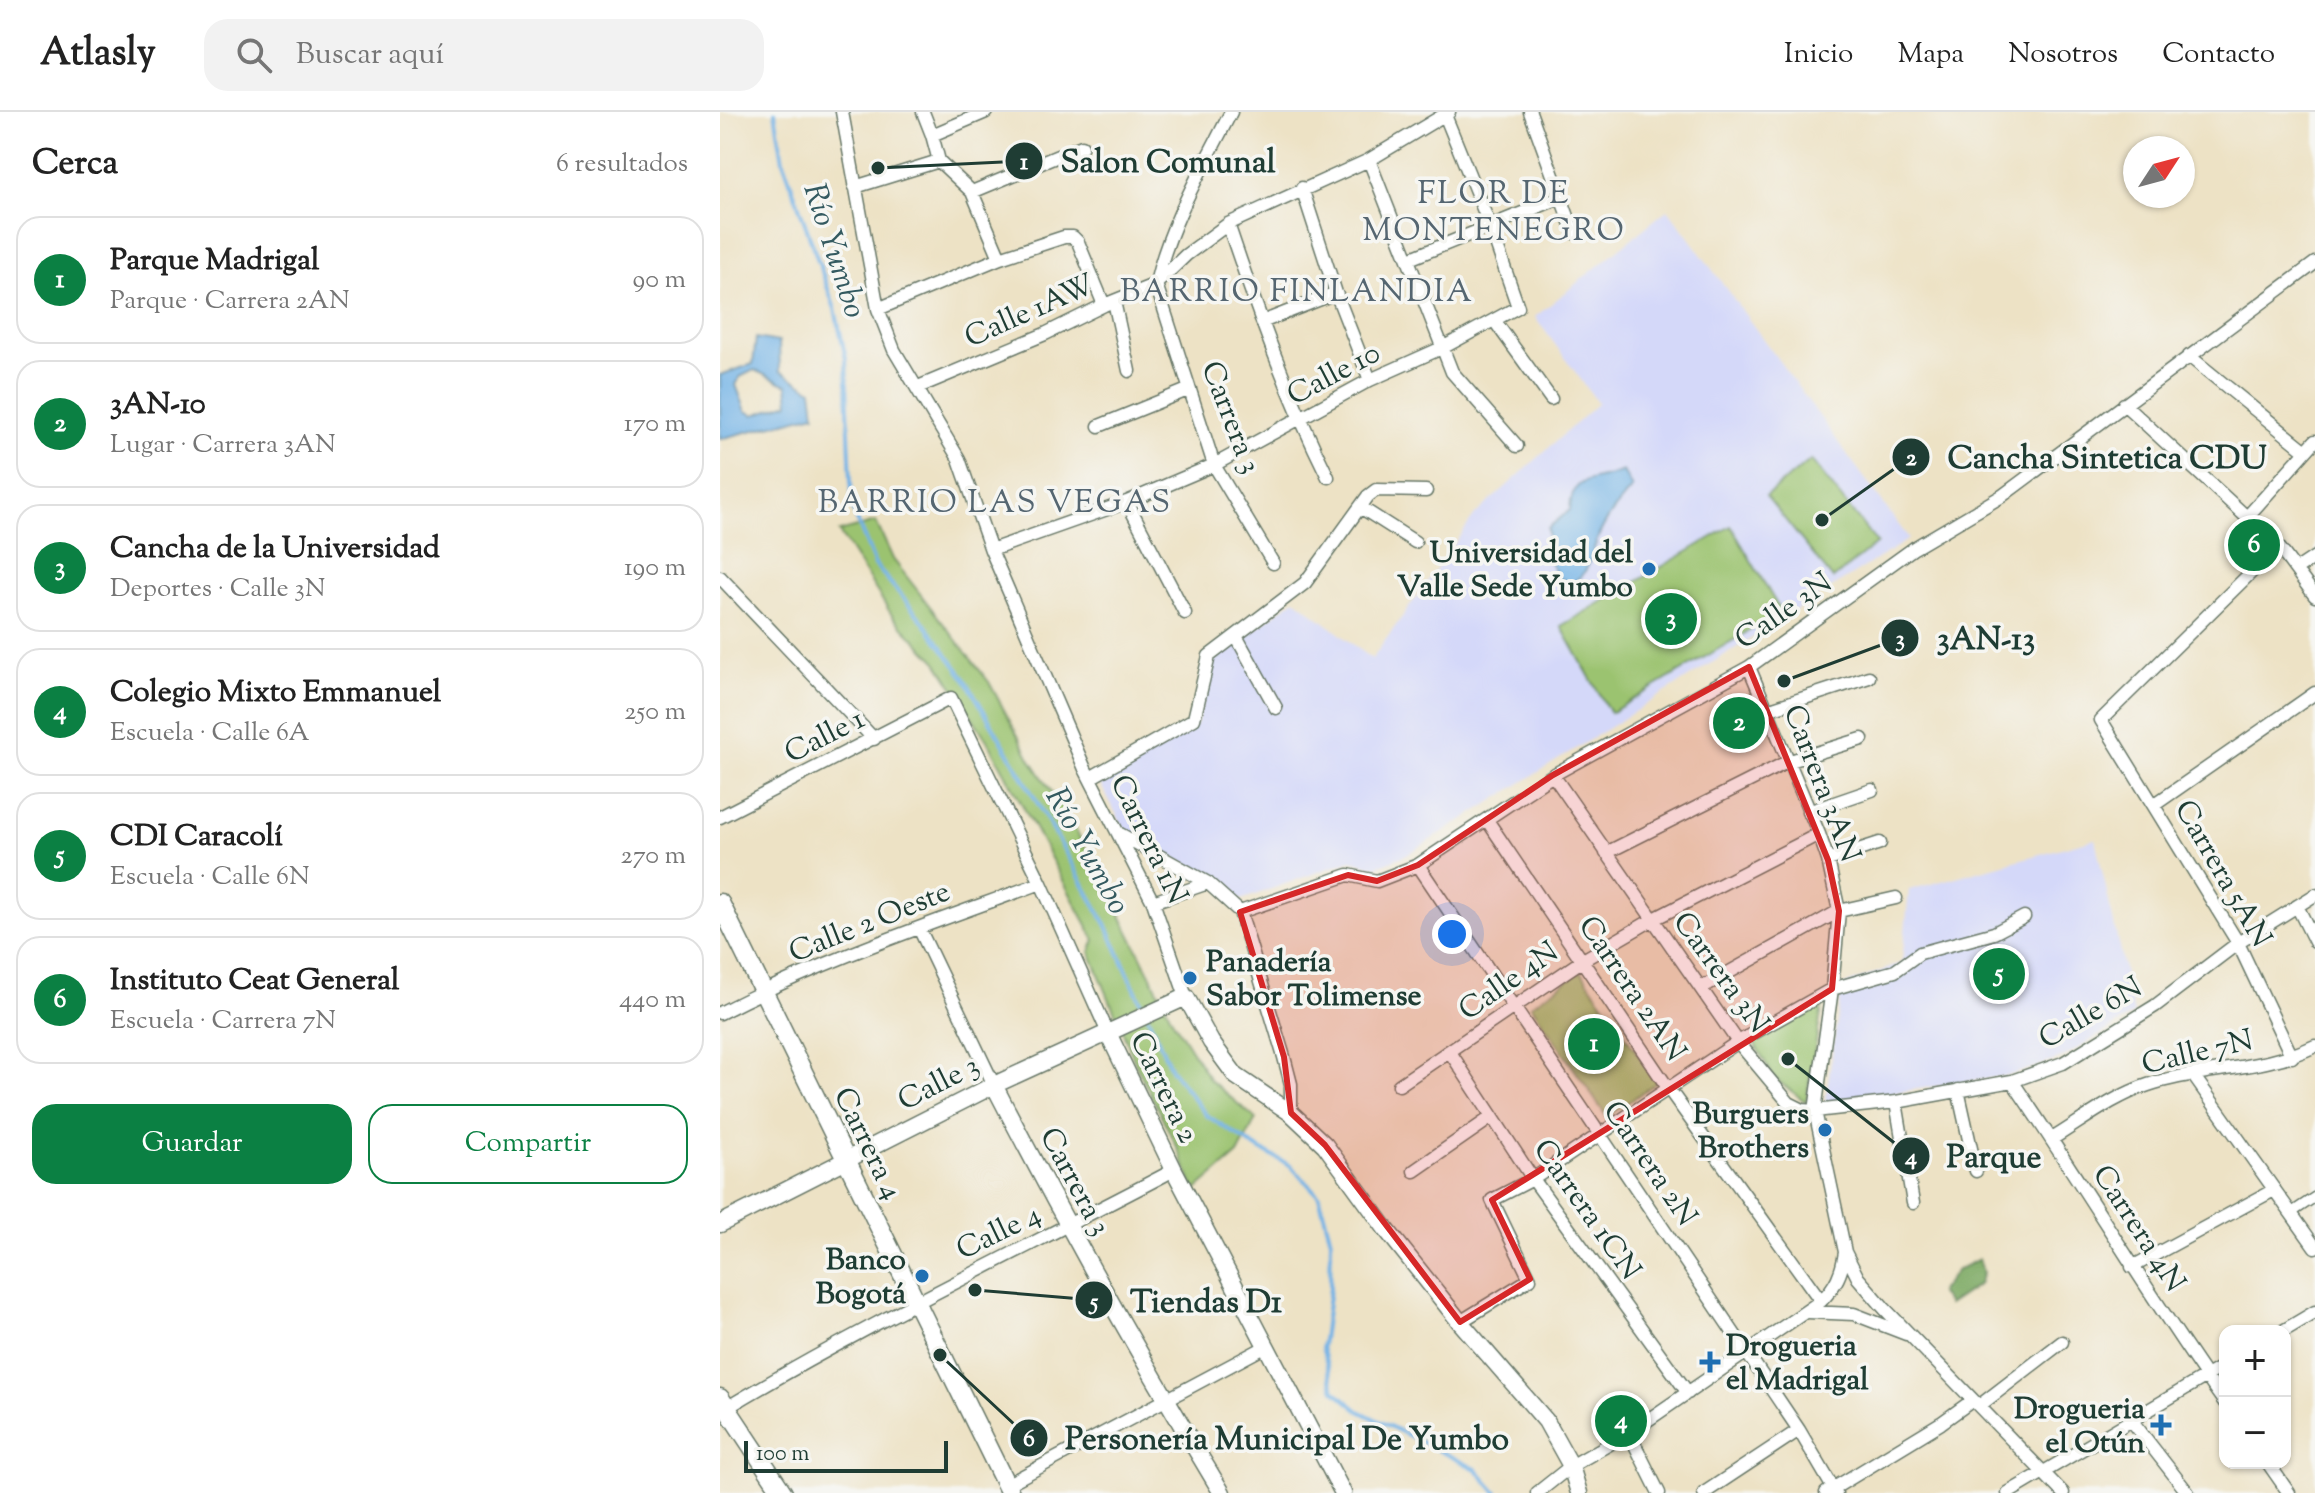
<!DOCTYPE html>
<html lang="es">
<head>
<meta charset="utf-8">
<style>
  body { margin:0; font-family:"Sorts Mill Goudy",serif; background:#f2f2f2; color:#222 }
  .controls { position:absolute; right:24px; bottom:24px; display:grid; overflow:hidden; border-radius:16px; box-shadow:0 2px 6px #0004 }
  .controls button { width:72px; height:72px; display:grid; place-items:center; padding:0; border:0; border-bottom:2px solid #e0e0e0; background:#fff; color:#222; font:40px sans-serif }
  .compass { position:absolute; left:1403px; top:24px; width:72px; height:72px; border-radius:50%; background:#fff; box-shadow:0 2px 6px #0004; rotate:54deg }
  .scale { position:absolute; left:24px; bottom:20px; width:204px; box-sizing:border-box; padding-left:8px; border:4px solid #1f3d34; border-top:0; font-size:22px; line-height:28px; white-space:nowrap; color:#1f3d34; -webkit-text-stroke:6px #f6f6f2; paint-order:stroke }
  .you { position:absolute; left:732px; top:822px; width:28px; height:28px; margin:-20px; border:6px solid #fff; border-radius:50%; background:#1a73e8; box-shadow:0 0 0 12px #1a73e833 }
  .badge { display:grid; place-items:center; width:52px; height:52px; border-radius:50%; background:#0b8043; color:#fff; font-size:26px; font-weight:700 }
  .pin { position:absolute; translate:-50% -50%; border:4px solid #fff; box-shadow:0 2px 8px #0006 }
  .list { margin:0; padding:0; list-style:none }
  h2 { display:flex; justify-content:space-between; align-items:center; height:104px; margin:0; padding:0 32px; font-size:34px }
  h2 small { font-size:26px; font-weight:400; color:#767676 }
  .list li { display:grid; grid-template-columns:52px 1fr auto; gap:24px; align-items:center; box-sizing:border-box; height:128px; margin:0 16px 16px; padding:0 16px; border:2px solid #e0e0e0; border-radius:24px }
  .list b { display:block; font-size:30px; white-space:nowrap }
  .list p { margin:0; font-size:26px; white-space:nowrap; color:#767676 }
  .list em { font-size:26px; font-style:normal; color:#767676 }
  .actions { display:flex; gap:16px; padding:24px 32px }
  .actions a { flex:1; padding:18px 0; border:2px solid #0b8043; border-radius:24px; text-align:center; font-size:28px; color:#0b8043 }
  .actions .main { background:#0b8043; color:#fff }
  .icon { flex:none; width:44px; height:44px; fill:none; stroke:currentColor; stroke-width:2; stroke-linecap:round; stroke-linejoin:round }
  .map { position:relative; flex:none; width:1595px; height:1381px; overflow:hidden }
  header { display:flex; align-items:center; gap:48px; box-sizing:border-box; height:112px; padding:0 40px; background:#fff; border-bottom:2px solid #e0e0e0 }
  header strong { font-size:38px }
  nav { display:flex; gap:44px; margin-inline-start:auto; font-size:28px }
  .search { width:560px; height:72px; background:#f2f2f2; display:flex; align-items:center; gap:20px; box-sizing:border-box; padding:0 28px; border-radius:24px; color:#767676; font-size:30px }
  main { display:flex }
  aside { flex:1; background:#fff }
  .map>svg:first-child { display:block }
</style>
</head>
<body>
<header>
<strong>Atlasly</strong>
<div class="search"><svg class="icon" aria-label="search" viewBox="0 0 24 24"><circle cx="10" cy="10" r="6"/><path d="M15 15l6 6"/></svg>Buscar aquí</div>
<nav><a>Inicio</a><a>Mapa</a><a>Nosotros</a><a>Contacto</a></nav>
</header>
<main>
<aside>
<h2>Cerca<small>6 resultados</small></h2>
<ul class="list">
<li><span class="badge">1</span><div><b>Parque Madrigal</b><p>Parque · Carrera 2AN</p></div><em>90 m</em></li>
<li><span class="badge">2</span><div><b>3AN-10</b><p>Lugar · Carrera 3AN</p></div><em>170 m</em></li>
<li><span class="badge">3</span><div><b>Cancha de la Universidad</b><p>Deportes · Calle 3N</p></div><em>190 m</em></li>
<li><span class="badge">4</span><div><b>Colegio Mixto Emmanuel</b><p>Escuela · Calle 6A</p></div><em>250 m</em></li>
<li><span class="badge">5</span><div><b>CDI Caracolí</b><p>Escuela · Calle 6N</p></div><em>270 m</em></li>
<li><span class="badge">6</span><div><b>Instituto Ceat General</b><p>Escuela · Carrera 7N</p></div><em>440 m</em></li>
</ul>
<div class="actions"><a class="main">Guardar</a><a>Compartir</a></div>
</aside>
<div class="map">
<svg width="1595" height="1381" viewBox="0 0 1595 1381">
  <rect width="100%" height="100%" fill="#f6f6f2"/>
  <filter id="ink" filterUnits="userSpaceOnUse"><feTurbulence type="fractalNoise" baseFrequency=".0125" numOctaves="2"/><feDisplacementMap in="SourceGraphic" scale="16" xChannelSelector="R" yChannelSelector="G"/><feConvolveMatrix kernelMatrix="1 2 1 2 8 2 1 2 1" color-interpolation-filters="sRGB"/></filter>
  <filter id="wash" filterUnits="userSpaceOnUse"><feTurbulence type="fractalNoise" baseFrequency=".006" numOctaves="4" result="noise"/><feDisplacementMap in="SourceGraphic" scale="32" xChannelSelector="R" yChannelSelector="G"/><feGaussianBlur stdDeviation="1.8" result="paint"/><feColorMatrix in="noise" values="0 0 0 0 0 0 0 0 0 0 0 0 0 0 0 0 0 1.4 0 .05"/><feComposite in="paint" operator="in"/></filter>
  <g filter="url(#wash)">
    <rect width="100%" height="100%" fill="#ede2c5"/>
    <path fill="#d4d8f9" d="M948,97L1189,427L690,741L656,755L631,748L521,788L491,766L405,718L378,668L477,612L494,548L575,487L652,547L755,403L878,291L815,205Z
      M1375,727L1414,902L1342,946L1291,963L1105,991L1122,874L1182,851L1189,778Z"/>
    <path fill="#9bc36f" stroke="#5d8052" stroke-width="2" d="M1091,348L1157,431L1113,467L1046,384Z
      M156,410L173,447L269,570L311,648L350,708L389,779L452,907L490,968L536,1007L518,1042L475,1079L458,1037L418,957L370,840L375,828L270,633L217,550L173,505L119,420Z
      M1011,414L1061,500L890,601L841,514Z
      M861,859L937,970L887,1005L811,893Z
      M1103,889L1086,990L1054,966L1032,927Z"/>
    <path fill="#7ca962" stroke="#4e734b" stroke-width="2" d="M1259,1147L1263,1160L1259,1172L1228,1193L1219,1180L1237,1158Z"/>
    <path fill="#72b2e6" stroke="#48788d" stroke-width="2" fill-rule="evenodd" d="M36,226L59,230L60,259L92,278L95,302L0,327V263L33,252ZM34,258L67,273L69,291L34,303L26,299L16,273L20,265Z
      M903,359L912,376C899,391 887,405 879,423C870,443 872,459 852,471L838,466L829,447L828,416L850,398C851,360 876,371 903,359Z"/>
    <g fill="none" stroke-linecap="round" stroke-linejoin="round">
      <path stroke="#72b2e6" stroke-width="4" d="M55,0L63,49L115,197L126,247L132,395L155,453L202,508L244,565L304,667L387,814L424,897
        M428,905L451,957L486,1003L537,1036L570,1053L599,1084L611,1128L610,1176L602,1235L614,1278L639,1299L756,1357L777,1381"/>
    </g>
  </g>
  <g filter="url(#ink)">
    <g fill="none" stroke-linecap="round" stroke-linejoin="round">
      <g stroke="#677767" stroke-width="12">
        <path id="pedestrian" d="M1571,1101L1595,1085"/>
      </g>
      <g stroke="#677767" stroke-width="15">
        <path id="minor" d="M122,0L158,197L174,238L239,347L271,438L365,657L433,790L466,885
          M203,0L212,23L219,49
          M511,0C484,53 448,114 436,172L494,353L553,451
          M810,0L854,121
          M212,23L266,0
          M649,48L732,260L797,334
          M219,49L252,80L280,146
          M135,75L219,49
          M582,76L616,181L650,268
          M252,80L362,34
          M508,112C537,198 567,283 608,365
          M689,147L842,85
          M394,189L409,259
          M158,197L280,146L344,125H353L358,130L384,193
          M774,208L831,287
          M542,210L616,181
          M1469,244L1586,339
          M198,275L325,222L384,193L436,172L466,143L508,112L649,48L729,0
          M1404,292L1558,434L1595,484
          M379,314L470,277
          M407,390L465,501
          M640,395L695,430
          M1527,405L1595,329
          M1558,434L1381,608L1518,831L1572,945
          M271,438L407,390L494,353L650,268L724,235L798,195L770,114L725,3
          M1577,457L1595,445
          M0,465L154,627
          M516,524L556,596
          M1029,555L1099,722L1108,748L1119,799L1112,877L1095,999L1125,1140L1138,1166L1165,1197L1343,1381
          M1047,598L1149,565
          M833,663L1018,930L1069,991L1083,998L1095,999L1176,990L1292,969L1343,951L1435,894L1518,831L1595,783
          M370,666L474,607L489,544L585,471L648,384L656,378L706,379
          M1434,693L1595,581
          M1088,700L1152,678
          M0,705L231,586L321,771L388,921
          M767,708L948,976L1101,1189
          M400,722L488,771L520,800L564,945L571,972V1001
          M886,741L1067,650L1142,627
          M1108,748L1160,731
          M698,753L1079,1318L1116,1381
          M433,790L488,771
          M1577,794L1595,830
          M520,800L628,763L657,769L698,753L833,663L1029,555L1194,436L1282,384L1595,151
          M199,816L274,973
          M981,876L1119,799L1176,786
          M0,901C102,848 213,811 321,771
          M730,940L813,1067L968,1281
          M1473,963L1595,1135
          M1292,969C1365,1075 1430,1186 1505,1291
          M679,973L863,848L932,808L1099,722
          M1238,978L1256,1059
          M1176,990L1193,1091
          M1332,1027C1363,1008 1394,984 1428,973C1483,955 1543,959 1595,934
          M694,1059L772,1005
          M1412,1155L1554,1078
          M1088,1200L1134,1202L1186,1222
          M740,1210L810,1167L772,1088L813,1067L1018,930L1112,877L1175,859L1200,841L1274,821L1304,805
          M1563,1219L1595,1200
          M1259,1294L1342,1230
          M3,1298C149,1210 303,1138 454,1058
          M1412,1309L1468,1381
          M909,1321L939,1381
          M1548,1351L1569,1381
          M286,1373L545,1235
          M817,1381L851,1354L909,1321L1101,1189C1116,1174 1122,1161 1125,1140
          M984,1381L1079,1318
          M1106,1381L1221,1311L1253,1288
          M1288,1381L1505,1253"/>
      </g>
      <g stroke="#677767" stroke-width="19">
        <path id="tertiary" d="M388,921L454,1058L623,1381
          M274,973C345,1111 421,1247 502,1381
          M0,1112L274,973L466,885L491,930L516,964L571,1001L605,1033L666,1117L740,1210L826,1309L851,1354L859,1381"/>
      </g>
      <g stroke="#677767" stroke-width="21">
        <path id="secondary" d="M0,791L290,1381
          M0,1286L63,1381"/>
      </g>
      <use href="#pedestrian" stroke="#fff" stroke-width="9"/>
      <use href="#minor" stroke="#fff" stroke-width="12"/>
      <use href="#tertiary" stroke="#fff" stroke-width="16"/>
      <use href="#secondary" stroke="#fff" stroke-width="18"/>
    </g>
  </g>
  <path fill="#d62828" fill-opacity="0.2" stroke="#d62828" stroke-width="6" stroke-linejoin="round" d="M1029,555L1108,748L1119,799L1112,877L772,1088L810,1167L740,1210L605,1033L571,1001L564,945L520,800L628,763L657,769L698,753L833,663Z"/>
  <g fill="#1f6fb2" stroke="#f6f6f2" stroke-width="3">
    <circle cx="929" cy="457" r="8"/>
    <circle cx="470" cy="866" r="8"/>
    <circle cx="1105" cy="1018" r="8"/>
    <circle cx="202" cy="1164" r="8"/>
    <path d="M986 1238h8v8h8v8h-8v8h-8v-8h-8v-8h8z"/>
    <path d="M1437 1301h8v8h8v8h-8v8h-8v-8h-8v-8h8z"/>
  </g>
  <g text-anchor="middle" stroke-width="7" stroke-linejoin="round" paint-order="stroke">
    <g font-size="30" fill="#1f3d34" stroke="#f6f6f2">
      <text transform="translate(309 198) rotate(-24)" y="10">Calle 1AW</text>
      <text transform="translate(613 261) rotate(-28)" y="10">Calle 10</text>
      <text transform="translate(512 305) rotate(69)" y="10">Carrera 3</text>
      <text transform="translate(1063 498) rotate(-35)" y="10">Calle 3N</text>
      <text transform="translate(104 623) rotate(-27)" y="10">Calle 1</text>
      <text transform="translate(1103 671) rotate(69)" y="10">Carrera 3AN</text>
      <text transform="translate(430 727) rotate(64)" y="10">Carrera 1N</text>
      <text transform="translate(1504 761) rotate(60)" y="10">Carrera 5AN</text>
      <text transform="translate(149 809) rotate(-22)" y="10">Calle 2 Oeste</text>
      <text transform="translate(1002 860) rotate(54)" y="10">Carrera 3N</text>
      <text transform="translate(788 868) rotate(-35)" y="10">Calle 4N</text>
      <text transform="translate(913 876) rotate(56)" y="10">Carrera 2AN</text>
      <text transform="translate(1370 900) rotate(-30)" y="10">Calle 6N</text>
      <text transform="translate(1477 939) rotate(-13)" y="10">Calle 7N</text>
      <text transform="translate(218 970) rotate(-27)" y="10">Calle 3</text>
      <text transform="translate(445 975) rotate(64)" y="10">Carrera 2</text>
      <text transform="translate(149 1031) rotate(64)" y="10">Carrera 4</text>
      <text transform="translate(931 1051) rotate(56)" y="10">Carrera 2N</text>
      <text transform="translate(356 1069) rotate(62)" y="10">Carrera 3</text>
      <text transform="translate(868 1097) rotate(55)" y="10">Carrera 1CN</text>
      <text transform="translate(1420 1116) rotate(57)" y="10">Carrera 4N</text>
      <text transform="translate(278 1119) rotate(-26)" y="10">Calle 4</text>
    </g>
    <g font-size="30" font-weight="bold" fill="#1f3d34" stroke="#f6f6f2" text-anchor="end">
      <text x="913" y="450">Universidad del<tspan x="913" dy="34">Valle Sede Yumbo</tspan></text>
      <text x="486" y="859" text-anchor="start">Panadería<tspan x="486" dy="34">Sabor Tolimense</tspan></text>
      <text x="1089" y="1011">Burguers<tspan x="1089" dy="34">Brothers</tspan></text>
      <text x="186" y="1157">Banco<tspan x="186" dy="34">Bogotá</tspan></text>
      <text x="1006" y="1243" text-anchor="start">Drogueria<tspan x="1006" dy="34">el Madrigal</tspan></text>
      <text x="1425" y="1306">Drogueria<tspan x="1425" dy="34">el Otún</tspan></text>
    </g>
    <g font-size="32" letter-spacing="2" fill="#556671" stroke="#f6f6f2">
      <text x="774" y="91">FLOR DE<tspan x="774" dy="37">MONTENEGRO</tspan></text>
      <text x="577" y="189">BARRIO FINLANDIA</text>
      <text x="275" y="400">BARRIO LAS VEGAS</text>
    </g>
    <g font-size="32" font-style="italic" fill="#345a60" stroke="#f6f6f2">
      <text transform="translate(116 138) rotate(72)" y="11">Río Yumbo</text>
      <text transform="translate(369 738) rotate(61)" y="11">Río Yumbo</text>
    </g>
  </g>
  <path fill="none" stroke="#1f3d34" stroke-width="3" d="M158 56L304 49M1102 408L1191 345M1064 569L1180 526M1068 947L1191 1044M255 1178L374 1188M220 1243L309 1326"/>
  <g fill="#1f3d34" stroke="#f6f6f2" stroke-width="3">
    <circle cx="158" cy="56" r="8"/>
    <circle cx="1102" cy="408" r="8"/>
    <circle cx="1064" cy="569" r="8"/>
    <circle cx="1068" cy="947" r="8"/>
    <circle cx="255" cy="1178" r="8"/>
    <circle cx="220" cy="1243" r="8"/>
    <circle cx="304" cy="49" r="20"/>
    <circle cx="1191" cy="345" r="20"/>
    <circle cx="1180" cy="526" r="20"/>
    <circle cx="1191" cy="1044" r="20"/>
    <circle cx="374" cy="1188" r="20"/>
    <circle cx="309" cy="1326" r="20"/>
  </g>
  <g font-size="24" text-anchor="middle" font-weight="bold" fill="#fff">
    <text x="304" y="57">1</text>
    <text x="1191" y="353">2</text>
    <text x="1180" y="534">3</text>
    <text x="1191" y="1052">4</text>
    <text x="374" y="1197">5</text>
    <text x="309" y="1334">6</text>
  </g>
  <g font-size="32" text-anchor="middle" font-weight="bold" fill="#1f3d34" stroke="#f6f6f2" stroke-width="7" stroke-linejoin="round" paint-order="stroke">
    <text x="448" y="60">Salon Comunal</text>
    <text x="1387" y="356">Cancha Sintetica CDU</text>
    <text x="1266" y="537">3AN-13</text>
    <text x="1274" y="1055">Parque</text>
    <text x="486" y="1200">Tiendas D1</text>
    <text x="567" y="1337">Personería Municipal De Yumbo</text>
  </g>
</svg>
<div class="controls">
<button>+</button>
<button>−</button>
</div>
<svg class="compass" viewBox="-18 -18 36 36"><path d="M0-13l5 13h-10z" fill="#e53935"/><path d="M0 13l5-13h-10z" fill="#767676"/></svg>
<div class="scale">100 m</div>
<div class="you"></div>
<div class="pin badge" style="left:874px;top:932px">1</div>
<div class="pin badge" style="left:1019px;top:611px">2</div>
<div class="pin badge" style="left:951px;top:507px">3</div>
<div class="pin badge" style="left:901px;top:1309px">4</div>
<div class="pin badge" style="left:1279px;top:862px">5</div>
<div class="pin badge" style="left:1534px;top:433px">6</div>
</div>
</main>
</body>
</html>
